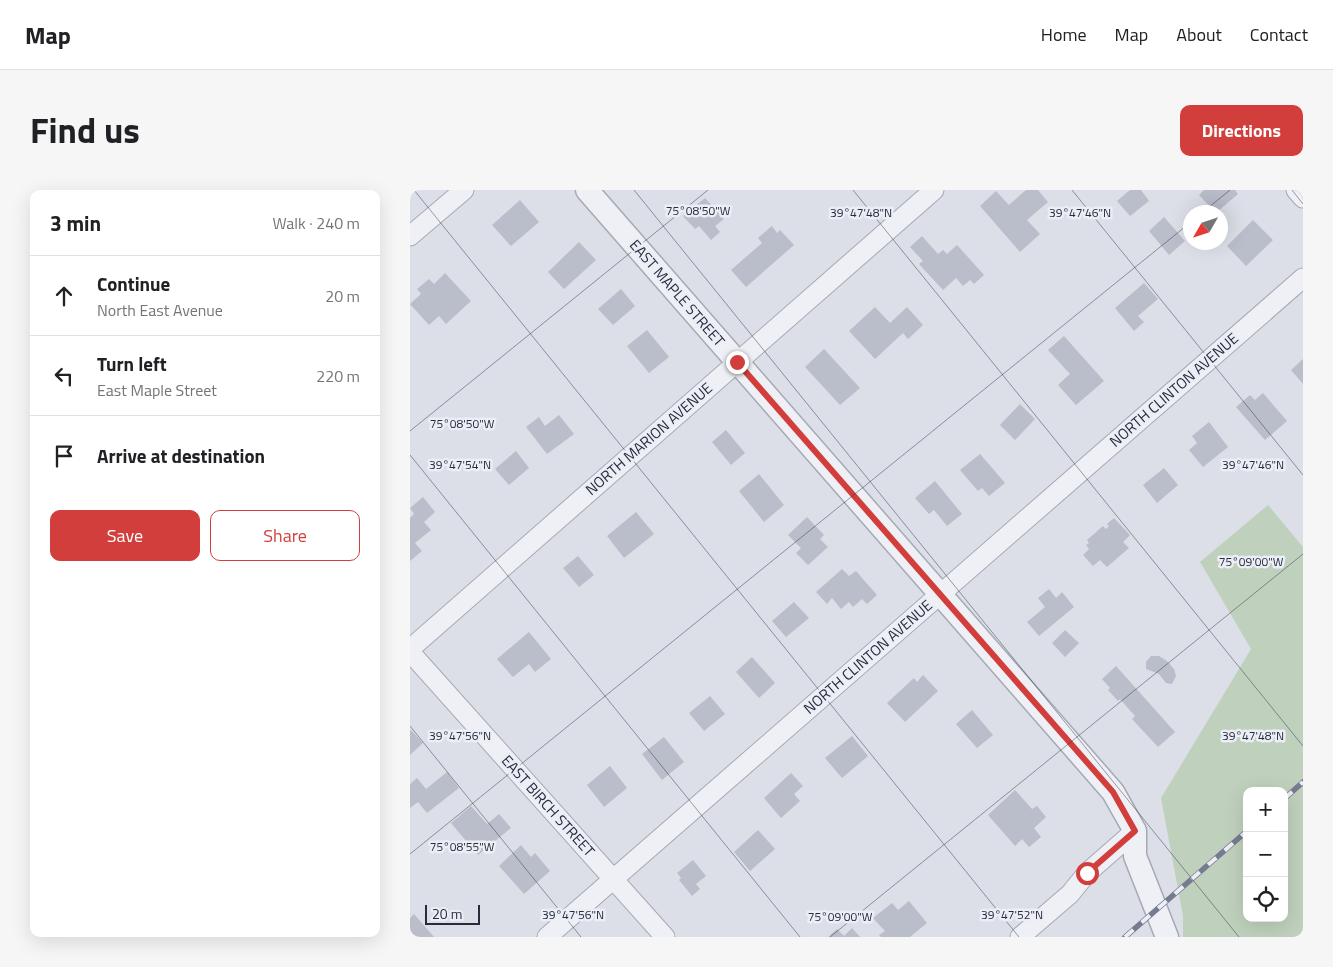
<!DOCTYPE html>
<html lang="en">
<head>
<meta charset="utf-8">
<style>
  body { margin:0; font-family:"Titillium Web",sans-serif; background:#f6f6f6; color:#202124 }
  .controls { position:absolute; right:15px; bottom:15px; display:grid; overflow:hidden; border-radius:10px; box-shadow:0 5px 20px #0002 }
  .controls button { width:45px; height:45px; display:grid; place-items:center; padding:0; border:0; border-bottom:1px solid #e0e0e0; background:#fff; color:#202124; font:25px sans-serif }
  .compass { position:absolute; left:773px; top:15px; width:45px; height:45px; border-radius:50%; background:#fff; box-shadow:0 5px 20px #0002; rotate:231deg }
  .scale { position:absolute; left:15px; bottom:12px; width:55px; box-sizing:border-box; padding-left:5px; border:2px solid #262b3e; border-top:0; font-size:14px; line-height:18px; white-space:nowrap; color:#262b3e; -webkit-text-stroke:4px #eceef5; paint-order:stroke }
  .stop { position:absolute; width:15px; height:15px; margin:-11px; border:4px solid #d23e3c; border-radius:50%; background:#fff }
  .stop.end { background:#d23e3c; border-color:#fff; box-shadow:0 1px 5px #0008 }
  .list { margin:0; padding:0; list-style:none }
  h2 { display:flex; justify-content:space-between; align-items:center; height:65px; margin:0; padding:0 20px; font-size:21px }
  h2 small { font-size:16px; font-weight:400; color:#757577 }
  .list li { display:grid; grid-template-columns:32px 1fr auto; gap:15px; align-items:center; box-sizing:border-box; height:80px; padding:0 20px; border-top:1px solid #e0e0e0 }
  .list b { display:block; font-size:19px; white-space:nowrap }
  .list p { margin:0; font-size:16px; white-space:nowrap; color:#757577 }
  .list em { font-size:16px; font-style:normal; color:#757577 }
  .actions { display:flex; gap:10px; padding:15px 20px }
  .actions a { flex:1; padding:11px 0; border:1px solid #d23e3c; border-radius:10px; text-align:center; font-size:18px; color:#d23e3c }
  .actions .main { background:#d23e3c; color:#fff }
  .icon { flex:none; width:28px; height:28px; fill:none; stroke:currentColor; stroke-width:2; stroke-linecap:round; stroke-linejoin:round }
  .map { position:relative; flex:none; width:893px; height:747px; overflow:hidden; border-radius:10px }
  header { display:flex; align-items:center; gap:30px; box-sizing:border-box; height:70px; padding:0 25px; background:#fff; border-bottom:1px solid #e0e0e0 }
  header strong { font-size:24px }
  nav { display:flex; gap:28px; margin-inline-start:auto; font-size:18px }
  .intro { display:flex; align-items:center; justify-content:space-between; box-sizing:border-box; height:120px; padding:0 30px }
  h1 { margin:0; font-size:35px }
  .button { padding:12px 22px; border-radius:10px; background:#d23e3c; color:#fff; font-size:18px; font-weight:700 }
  main { display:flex; gap:30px; padding:0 30px }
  aside { flex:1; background:#fff; border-radius:10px; box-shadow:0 5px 20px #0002 }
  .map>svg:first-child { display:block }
</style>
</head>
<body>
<header>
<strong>Map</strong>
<nav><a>Home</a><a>Map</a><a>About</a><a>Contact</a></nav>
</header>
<div class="intro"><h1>Find us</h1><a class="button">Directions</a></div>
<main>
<aside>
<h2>3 min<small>Walk · 240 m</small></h2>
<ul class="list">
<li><svg class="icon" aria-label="ahead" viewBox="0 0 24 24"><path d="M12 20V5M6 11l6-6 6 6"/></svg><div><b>Continue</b><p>North East Avenue</p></div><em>20 m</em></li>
<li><svg class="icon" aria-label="left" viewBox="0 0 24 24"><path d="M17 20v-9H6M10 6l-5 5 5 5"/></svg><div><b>Turn left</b><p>East Maple Street</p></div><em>220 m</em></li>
<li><svg class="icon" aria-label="arrive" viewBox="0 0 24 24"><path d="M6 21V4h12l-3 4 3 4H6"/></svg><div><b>Arrive at destination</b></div></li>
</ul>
<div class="actions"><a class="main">Save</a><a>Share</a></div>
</aside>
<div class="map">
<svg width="893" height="747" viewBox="0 0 893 747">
  <rect width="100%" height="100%" fill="#dcdfe7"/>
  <path fill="#bfd1bd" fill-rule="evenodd" d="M858,315L893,357V747H773V726L751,608L841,459L790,372ZM837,601H874V728H837Z"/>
  <path fill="#babdca" d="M616,0H628L638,12L617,30L630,44L610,62L570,16L586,1L599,15Z
    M720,0H731L739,11L720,26L707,11Z
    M794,0H825L828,4L807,22H805L789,5Z
    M295,8L314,29L305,36L310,42L301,50L289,36L285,39L273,26Z
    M110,10L129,32L101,56L82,35Z
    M754,27L775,51L759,65L739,41Z
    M843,30L863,50L836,76L817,56Z
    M362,36L367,43L370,40L384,55L336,97L321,80L352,53L348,48Z
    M512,46L528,64L533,60L537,64L547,55L574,85L564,94L560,90L553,96L546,88L533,100L509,74L513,71L500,57Z
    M169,52L186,70L154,99L138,82Z
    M35,83L61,111L36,134L29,126L19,135L0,114L11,104L7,99L19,89L24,94Z
    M734,93L748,109L728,126L734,132L724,141L705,118Z
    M211,99L225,116L203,135L188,119Z
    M465,117L480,133L497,117L513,135L498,149L493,143L465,169L439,141Z
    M237,140L259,167L239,183L217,156Z
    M654,146L694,191L666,215L648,195L660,184L638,160Z
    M414,159L450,198L430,215L395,177Z
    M893,169V194L881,180Z
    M853,203L877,231L855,250L826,217L840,205L845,210Z
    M610,214L625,229L605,250L590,235Z
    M149,225L164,244L137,264L116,237L129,227L135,236Z
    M799,232L818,257L793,277L779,260L787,253L782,246Z
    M316,240L335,263L321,275L302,252Z
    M106,261L119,278L99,295L85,279Z
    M570,264L595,293L579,306L572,298L568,301L550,280Z
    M754,278L768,295L747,313L733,295Z
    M349,284L374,315L354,332L329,301Z
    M525,291L552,324L537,336L524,320L519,324L505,308Z
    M13,307L25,322L14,332L21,340L5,353L12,361L0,371V328L4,324L0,318Z
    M226,322L244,344L214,368L197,346Z
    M397,327L414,345L410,349L418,357L398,375L386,363L391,358L378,345Z
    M704,328L720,345L713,352L719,358L697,377L690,370L683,376L673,365L679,359L676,355L679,353L677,350L693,336L696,339L699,336L697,334Z
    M168,366L184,385L169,397L153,378Z
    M432,379L439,386L446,381L467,405L457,414L452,409L443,417L439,412L431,419L422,408L417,414L406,402Z
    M639,399L646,408L652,402L664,417L629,446L617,432L635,417L628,408Z
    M384,412L399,428L376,447L362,431Z
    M655,440L669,453L655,467L642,453Z
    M119,442L141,469L125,482L119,474L103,487L87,469Z
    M741,466H749L757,471L764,479L766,486L762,494L756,493L749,484L736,479V472Z
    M342,467L365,493L349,508L326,482Z
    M706,476L765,542L748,557L722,529L725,526L710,509L708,511L698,500L700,498L692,489Z
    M513,485L528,501L495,532L477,513L504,488L507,492Z
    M300,506L315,524L294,541L279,523Z
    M562,520L583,545L567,558L546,534Z
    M1,540L13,553L0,565V541Z
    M442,546L458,566L432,588L415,568Z
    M254,547L274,572L252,590L232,564Z
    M200,576L217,598L194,617L177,595Z
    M37,582L49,598L17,623L8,612L0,618V594L7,588L16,599Z
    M381,583L393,596L384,604L390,611L371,628L354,608Z
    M605,600L622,619L627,616L636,627L624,638L631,647L619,657L612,649L605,656L578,625Z
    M61,616L77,634L89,624L101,638L68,665L41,633Z
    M348,640L365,659L340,681L324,662Z
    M111,655L121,667L125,663L140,681L114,704L89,676Z
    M283,670L296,686L286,694L290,699L282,706L269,690L271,688L267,683Z
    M499,711L517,733L500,747H471L469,745L475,741L463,728L482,713L488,720Z
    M4,724L24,747H0V728Z
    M442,738L450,747H418L427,739L434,746Z"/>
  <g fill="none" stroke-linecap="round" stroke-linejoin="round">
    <g stroke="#a5a9b4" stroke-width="21">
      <path id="minor" d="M886,0L893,8
        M0,46L54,0
        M0,459L524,0
        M0,462L255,747
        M137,747L893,88
        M610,747L660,704L677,683L725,641"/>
    </g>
    <g stroke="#a5a9b4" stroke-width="25">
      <path id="tertiary" d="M177,0L703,602L725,641V666L757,747"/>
    </g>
    <use href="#minor" stroke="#eff0f5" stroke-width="19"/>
    <use href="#tertiary" stroke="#eff0f5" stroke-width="22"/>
    <g stroke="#767b91" stroke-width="5.5">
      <path id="rail" d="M874,609L893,592
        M715,747L837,641"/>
    </g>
    <use href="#rail" stroke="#eceef5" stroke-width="4" stroke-dasharray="11" stroke-linecap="butt"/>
  </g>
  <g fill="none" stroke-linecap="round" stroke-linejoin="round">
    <path stroke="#d23e3c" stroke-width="6" d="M327,172L703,602L725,641L677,683"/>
  </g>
  <path fill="none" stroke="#262b3e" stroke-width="1" stroke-opacity="0.45" d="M4,0L609,747M224,0L829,747M443,0L893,556M662,0L893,285M882,0L893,14M793,22L820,0M0,241L298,0M0,265L390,747M0,536L171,747M0,664L781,32M420,747L893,364"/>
  <g text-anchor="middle" stroke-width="5" stroke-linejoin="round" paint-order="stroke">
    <g font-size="15" fill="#262b3e" stroke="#eceef5">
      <text transform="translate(267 103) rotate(49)" y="5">EAST MAPLE STREET</text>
      <text transform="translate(764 200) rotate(-41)" y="5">NORTH CLINTON AVENUE</text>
      <text transform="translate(239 249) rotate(-41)" y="5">NORTH MARION AVENUE</text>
      <text transform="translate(458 467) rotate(-41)" y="5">NORTH CLINTON AVENUE</text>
      <text transform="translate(138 616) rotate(48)" y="5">EAST BIRCH STREET</text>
    </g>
  </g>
  <g font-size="12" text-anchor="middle" fill="#262b3e" stroke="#eceef5" stroke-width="5" stroke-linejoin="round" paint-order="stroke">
    <text x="288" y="25">75°08'50"W</text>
    <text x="451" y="27">39°47'48"N</text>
    <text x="670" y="27">39°47'46"N</text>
    <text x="52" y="238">75°08'50"W</text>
    <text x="843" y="279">39°47'46"N</text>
    <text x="50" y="279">39°47'54"N</text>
    <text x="841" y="376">75°09'00"W</text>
    <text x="843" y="550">39°47'48"N</text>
    <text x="50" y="550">39°47'56"N</text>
    <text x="52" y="661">75°08'55"W</text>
    <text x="163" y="729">39°47'56"N</text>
    <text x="602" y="729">39°47'52"N</text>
    <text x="430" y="731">75°09'00"W</text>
  </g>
</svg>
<div class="controls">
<button>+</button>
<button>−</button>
<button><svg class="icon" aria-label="locate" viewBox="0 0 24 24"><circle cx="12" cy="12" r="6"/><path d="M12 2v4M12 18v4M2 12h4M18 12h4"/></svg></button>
</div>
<svg class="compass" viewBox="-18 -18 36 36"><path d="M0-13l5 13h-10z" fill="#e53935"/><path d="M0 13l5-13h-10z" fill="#757577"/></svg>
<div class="scale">20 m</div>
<div class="stop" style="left:677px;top:683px"></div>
<div class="stop end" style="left:327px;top:172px"></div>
</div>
</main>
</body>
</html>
